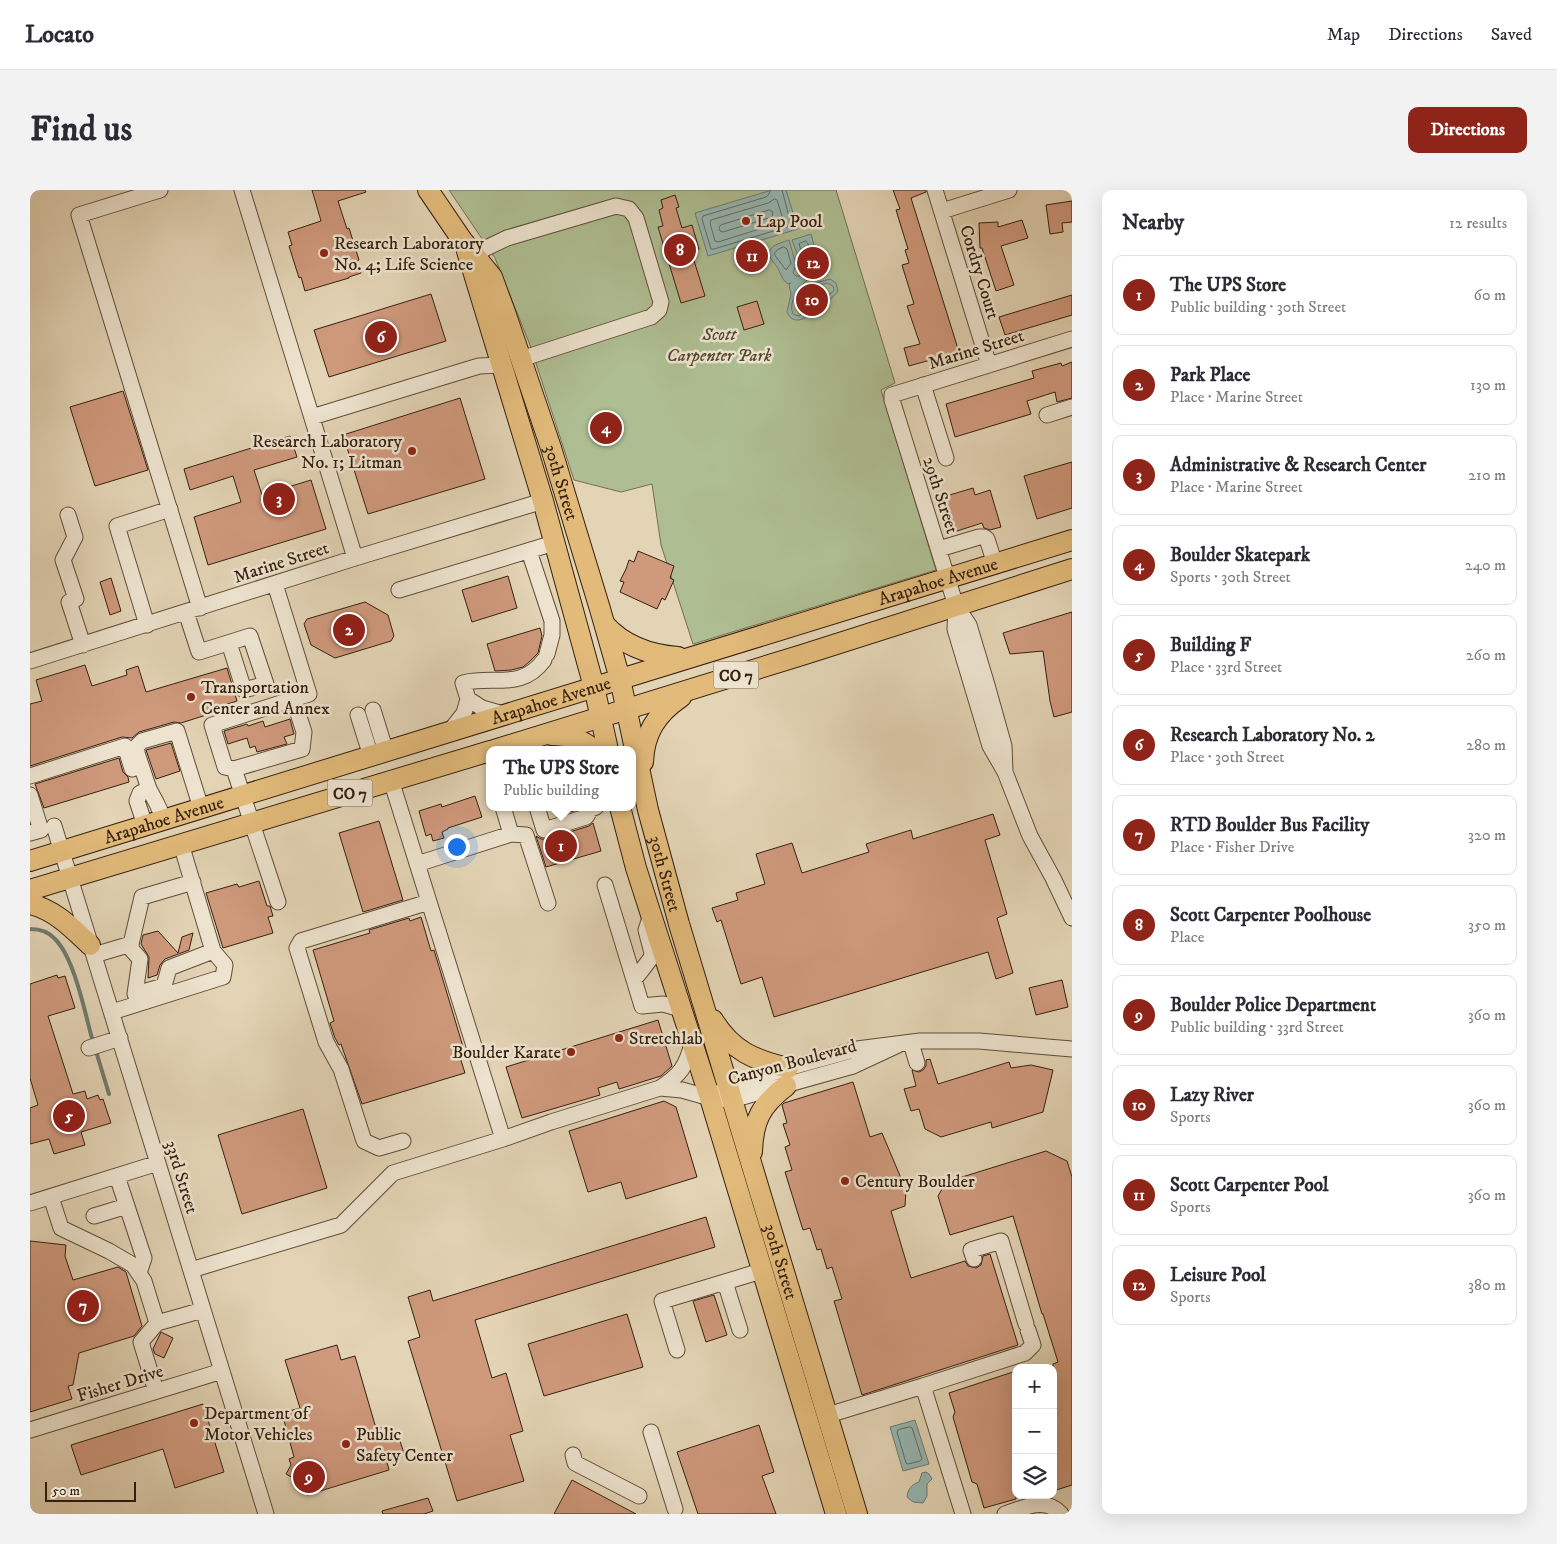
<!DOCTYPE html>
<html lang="en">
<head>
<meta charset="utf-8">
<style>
  body { margin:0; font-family:"IM FELL DW Pica",serif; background:#f2f2f3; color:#2b2b33 }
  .controls { position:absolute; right:15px; bottom:15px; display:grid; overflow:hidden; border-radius:10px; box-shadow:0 5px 20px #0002 }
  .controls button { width:45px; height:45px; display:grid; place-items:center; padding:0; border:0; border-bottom:1px solid #e1e1e2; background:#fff; color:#2b2b33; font:25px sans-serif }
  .scale { position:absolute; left:15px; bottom:12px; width:91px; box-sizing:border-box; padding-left:5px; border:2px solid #35200f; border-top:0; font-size:14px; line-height:18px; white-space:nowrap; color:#35200f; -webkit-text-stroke:4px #ede3cf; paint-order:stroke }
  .you { position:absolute; left:426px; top:656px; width:18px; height:18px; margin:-12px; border:4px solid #fff; border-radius:50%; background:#1a73e8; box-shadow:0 0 0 8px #1a73e833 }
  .badge { display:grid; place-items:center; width:32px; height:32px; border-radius:50%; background:#8f2418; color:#fff; font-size:16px; font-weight:700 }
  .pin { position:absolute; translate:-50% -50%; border:2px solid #fff; box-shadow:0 1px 5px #0006 }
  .popup { position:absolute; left:456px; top:556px; width:150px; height:65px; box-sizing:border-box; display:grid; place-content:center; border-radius:10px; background:#fff; filter:drop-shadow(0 1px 4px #0005); font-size:16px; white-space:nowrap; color:#7c7c81 }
  .popup b { font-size:19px; color:#2b2b33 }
  .popup::after { content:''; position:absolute; left:50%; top:100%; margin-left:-10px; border:10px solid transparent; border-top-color:#fff }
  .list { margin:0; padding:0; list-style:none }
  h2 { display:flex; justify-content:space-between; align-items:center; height:65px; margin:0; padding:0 20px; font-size:21px }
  h2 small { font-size:16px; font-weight:400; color:#7c7c81 }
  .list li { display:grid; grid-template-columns:32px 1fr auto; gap:15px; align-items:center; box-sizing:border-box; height:80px; margin:0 10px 10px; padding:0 10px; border:1px solid #e1e1e2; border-radius:10px }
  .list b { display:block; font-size:19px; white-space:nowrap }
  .list p { margin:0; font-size:16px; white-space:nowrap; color:#7c7c81 }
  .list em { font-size:16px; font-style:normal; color:#7c7c81 }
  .icon { flex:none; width:28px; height:28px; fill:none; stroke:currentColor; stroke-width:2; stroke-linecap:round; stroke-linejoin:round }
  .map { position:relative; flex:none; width:1042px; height:1324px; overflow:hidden; border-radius:10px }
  header { display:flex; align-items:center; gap:30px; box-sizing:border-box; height:70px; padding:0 25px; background:#fff; border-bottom:1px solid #e1e1e2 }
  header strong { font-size:24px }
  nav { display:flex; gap:28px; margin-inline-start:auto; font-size:18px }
  .intro { display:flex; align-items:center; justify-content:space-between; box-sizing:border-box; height:120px; padding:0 30px }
  h1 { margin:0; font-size:35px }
  .button { padding:12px 22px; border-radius:10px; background:#8f2418; color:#fff; font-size:18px; font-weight:700 }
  main { display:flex; gap:30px; padding:0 30px }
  aside { flex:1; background:#fff; border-radius:10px; box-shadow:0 5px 20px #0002 }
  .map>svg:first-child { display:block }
</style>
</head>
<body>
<header>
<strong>Locato</strong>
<nav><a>Map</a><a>Directions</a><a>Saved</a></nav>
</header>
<div class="intro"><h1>Find us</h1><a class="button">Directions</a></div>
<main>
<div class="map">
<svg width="1042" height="1324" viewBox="0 0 1042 1324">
  <rect width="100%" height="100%" fill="#e3d4b5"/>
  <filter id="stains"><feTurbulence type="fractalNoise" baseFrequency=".004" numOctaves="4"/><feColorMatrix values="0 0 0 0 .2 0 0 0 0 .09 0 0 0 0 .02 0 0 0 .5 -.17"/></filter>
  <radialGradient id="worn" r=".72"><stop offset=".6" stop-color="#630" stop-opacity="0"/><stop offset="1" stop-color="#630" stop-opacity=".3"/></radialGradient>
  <path fill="#aebe92" stroke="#726f50" d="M419,0H806L865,193L851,200L906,380L663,454L631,355L622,294L591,302L544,290L500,155L465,68Z"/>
  <path fill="#96b7b3" stroke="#6f7b71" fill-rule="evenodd" d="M742,0H756L768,39L678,66L665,23Z
    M781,44C783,50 784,59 787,64C793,72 800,85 787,91L778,89L769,98L800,89L806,93L808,101L801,109L787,108L782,113L787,116L783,122L779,119L775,128C767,132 760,130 757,122L761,104L759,95L761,93L758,94C751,89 751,83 747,77C745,74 741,70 740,67C736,55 752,53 759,50L766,74L763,83L766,86H770L774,77L769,69L762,50ZM797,93L803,96L804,100C799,109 790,99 782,106C775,112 777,122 768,126L763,124C755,102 783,98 797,93Z
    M885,1230L899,1274L873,1281L860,1237Z
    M896,1282L899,1284L902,1289L897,1294V1306L893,1313L883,1312L877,1307C878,1299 881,1295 889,1292L892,1283Z"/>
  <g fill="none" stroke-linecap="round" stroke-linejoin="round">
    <path stroke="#666c61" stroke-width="1" d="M740,0L739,4L736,7L673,26L672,29L681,59H684L760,36L761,34L752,0
      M745,9L747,10L753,29L752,32L688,52L685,51L680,33L681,30L738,13Z
      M740,20L743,22L742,27L693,42L690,41L689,37L691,35Z
      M776,51C779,54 779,58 781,63C784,71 794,77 787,86L779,83C779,72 772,65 769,54Z
      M754,57L757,59L761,73L756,80L744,64L747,60Z
      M880,1237L882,1238L892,1269L890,1271L878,1274L876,1273L867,1242L868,1240Z"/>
    <path stroke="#6f7b71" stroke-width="4" d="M0,739C10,739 18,741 25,749C45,769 55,824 63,852
      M65,858L79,904"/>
  </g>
  <path fill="#cf997c" stroke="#35200f" d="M282,0H335L336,2L308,11L317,39L319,38L329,70L327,71L331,83L319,87V88L275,101L271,87L269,88L259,56L262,55L258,42L291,31Z
    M863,0H896V2L881,8L929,162L879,176L874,158L890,154L877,116L884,114L872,75L879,73L875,60L878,59L866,20L870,19Z
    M645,5L649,17L646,18L652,38L662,35L669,59L661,61L675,106L651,113L628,37L633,36L629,20L633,18L631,10Z
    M1042,11V32L1032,33L1033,42L1020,44L1016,15Z
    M992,30L998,48L971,56L984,95L966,101L952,58H950L949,33L968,32V37Z
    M401,104L416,151L299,187L284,140Z
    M1042,105V125L975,145L969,127Z
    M727,111L734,134L714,140L707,117Z
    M1042,172V208L1027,212L1025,202L997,211L1001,224L925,247L916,214L1004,188L1002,181L1031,173L1032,176Z
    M93,201L118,280L65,296L40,217Z
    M430,208L455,289L338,324L313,245Z
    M260,246L267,267L224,280L232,305L281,290L296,339L178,375L164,327L211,312L203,286L160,300L154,279Z
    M1042,272V318L1007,329L994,286Z
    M943,298L945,305L960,300L971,337L960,340L954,338L952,333L924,342L913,307Z
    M608,361L644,376L640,388L644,390L635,410L632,408L627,419L590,402L594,392L590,391L596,379L599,370L604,372Z
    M478,386L487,418L442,432L432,400Z
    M81,388L91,421L80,425L70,392Z
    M335,412L358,425L364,446L361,451L305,468L281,455L274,434L277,429Z
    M1042,422V522L1024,527L1020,511L1013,461L980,464L973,443Z
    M510,438L512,446L508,463L499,472L493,477L481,480L465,481L457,454Z
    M55,475L62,496L97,485L96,480L108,476L116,502L197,478L207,511L191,516L192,520L151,533L144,532L109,542L102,548L92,547L0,576V514L12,511L6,490Z
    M260,529L264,544L254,547L257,554L227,562L225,556L220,558L217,548L198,554L194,541L217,534L218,536L233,531L235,537Z
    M141,553L150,581L126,589L116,560Z
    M89,568L93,582L98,587L99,592L14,618L5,594Z
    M445,606L452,627L418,638V639L412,642L414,648L403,651L401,644L396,646L389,621L411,614L412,617Z
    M524,617H549L550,619L527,626Z
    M963,624L970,645L955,650L977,724L967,728L983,783L966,789L958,762L744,827L732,787L711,794L691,730L687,732L682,718L708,710L706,703L735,694L726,664L762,653L772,683L839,662L836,654L881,640L883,649Z
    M349,631L373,710L333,722L309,643Z
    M563,633L571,661L516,677L506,646L511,649H517L559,636Z
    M229,691L237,716H240L243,726L238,727L243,743L193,758L176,703L207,694L209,697Z
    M391,727L401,761L404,760L434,860L428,861L435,883L332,914L311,854L309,855L305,848L300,833L304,831L283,760L340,743L339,740L379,728L380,731Z
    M128,741L148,763L152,747L163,743L159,760L135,769L130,775L127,785L118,788L119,767L111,754L113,745Z
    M27,785L28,788L35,786L45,818L18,826L43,904L55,901L57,909L68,905L70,910L73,909L81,933L51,942L55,955L24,964L19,949L0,954V918L8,915L0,888V794Z
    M1032,790L1038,817L1006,825L999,798Z
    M628,830L642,876L631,886L589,899L587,892L568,898L570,905L492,928L476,877Z
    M900,869L908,894L979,872L981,878L1001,875L1023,880L1013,922L962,938L961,932L911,947L895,939L889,919L881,921L874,899L886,896L882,880L889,882L893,880L896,876V870Z
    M823,892L840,947L852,943L876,1000L875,1016L861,1021L881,1088L935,1071L938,1076L946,1078L951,1075L953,1066L960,1064L988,1155L832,1205L804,1111L812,1109L802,1077L797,1079L791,1059L787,1060L780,1038L773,1040L755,982L762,980L755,957L760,955L753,934L757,933L752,915L754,913Z
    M634,911L646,917L667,987L596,1009L591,992L558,1002L539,941Z
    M273,919L297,998L212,1024L188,945Z
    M1016,961L1037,971L1042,987V1295L1023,1301V1174L1028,1172L1013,1124H1012L983,1026L920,1045L908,1006L916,992Z
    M676,1027L685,1057L445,1130L462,1188L476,1183L493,1241L480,1245L494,1291L427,1311L378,1151L390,1147L378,1107L400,1100L403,1111Z
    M0,1051L36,1055L35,1066L43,1090L88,1077L96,1082L112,1136L104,1146L49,1163L43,1195L38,1196L42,1209L0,1222Z
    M684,1105L697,1145L676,1152L663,1111Z
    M597,1124L613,1177L514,1206L498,1154Z
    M131,1142L143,1148L134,1168L125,1164L123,1159Z
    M307,1155L311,1170L325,1166L345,1235L368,1245L374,1263L356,1269L359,1280L277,1305L273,1293L267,1296L265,1289L256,1284L261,1275L259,1269L264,1267L252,1223L270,1218L255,1170Z
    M986,1181V1309L954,1318L947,1294L942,1292L923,1227L925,1222L919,1203Z
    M173,1214L194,1282L145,1298L133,1259L51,1285L41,1255Z
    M729,1235L744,1282L732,1286L746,1324H668L647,1262Z
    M542,1290L606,1324H524Z
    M398,1308L403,1321L394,1324H353L352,1321Z"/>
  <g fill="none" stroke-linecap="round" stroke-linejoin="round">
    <g stroke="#604d38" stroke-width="17">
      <path id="minor" d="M130,0L49,25L170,418
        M212,0L325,368
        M905,0L959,175
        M912,21L979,0
        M440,73L454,59L477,48L586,16L599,19L606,28L631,112L629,120L621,127L491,169
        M893,195L916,268
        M1017,225L1042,217
        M282,227L449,176L472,175
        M38,325L45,347L33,370L46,409L39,412L53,455
        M909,359L949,347H954L957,349L965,374
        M499,361L522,431V445L517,464
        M245,394L279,504L182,535L195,577L204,579L272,559L274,542L263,508
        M369,400L524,353
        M926,416L925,439L960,556L975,582L1000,646L1023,688L1042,728
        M156,422L169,462L220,446L236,494L214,500L199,453
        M117,435L87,336L140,319
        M0,471L325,368L513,311
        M438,509L452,518L473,524
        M343,520L356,562
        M328,525L341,566
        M420,541L434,523L438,509L433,493C464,485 491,501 514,470
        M204,579L248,712
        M975,582L974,556L957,495L939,435L926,416L862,210V205L1042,149
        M0,586L95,556L102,579
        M361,590L473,949
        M119,599L107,563V556L112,551L147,541L171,618
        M0,605L11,640L0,643
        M507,617L514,640L556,627L561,619L566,617
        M115,635L107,611L110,603L119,599L127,614L134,629
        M24,636L236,1324
        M481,644L496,645L518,713
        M387,674L481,644L473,617
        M575,695L612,816L633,814L651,819
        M101,754L102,760L110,769L105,804
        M64,765L101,754L112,707L163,692
        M603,787L608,785L621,768L622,763L616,740L621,725
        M116,801L134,796L139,778L183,761
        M82,822L193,787L195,775L183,761L151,654
        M881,853L887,873
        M59,858L90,848
        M630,898C650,885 656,877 662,854
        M690,902L698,897L758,878L827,859L890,851H949L1042,859
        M373,951L349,958L334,951L311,879L296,852L267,758L271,751L399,712
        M87,986L114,1068L109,1083
        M21,1007L31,1038L79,1061L103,1075L114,1091L127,1133
        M0,1013L128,973
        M64,1026L97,1016
        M944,1069L941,1060L971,1051L996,1134
        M161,1080L311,1035L363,983L473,949L521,932L630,898L652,900L680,908L702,910L823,876L868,855
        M695,1092L710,1140
        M647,1160L632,1111L731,1081
        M893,1196L995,1163L1003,1155L998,1140
        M126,1201L111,1152L127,1133L173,1120
        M798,1225L893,1196L933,1324
        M0,1240L192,1181
        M621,1242L645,1319
        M543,1265L545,1273L609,1306
        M975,1324C994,1318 1015,1306 1031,1324"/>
    </g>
    <g stroke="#35200f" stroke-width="22">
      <g id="major">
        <path id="s1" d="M398,0L432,50L462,87L476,125L521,258L570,419L590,489L618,620L649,734L827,1324"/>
        <path d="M437,61L513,311L564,497L578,560"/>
        <path d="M575,435C595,457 620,465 648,467"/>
        <path d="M521,545C537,545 552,549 564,560"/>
        <path d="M464,560L772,465L1042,379"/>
        <path d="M613,572C614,543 627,523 651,507"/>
        <path d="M590,617L606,678L680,908L806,1324"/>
        <path id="s2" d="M0,671L1042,350"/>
        <path d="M0,700L460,561"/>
        <path d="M0,714C25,720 42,738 60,755"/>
        <path d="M683,830C702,861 724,870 758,878"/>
        <path d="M722,962C723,930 731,915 756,896"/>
      </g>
    </g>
    <use href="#minor" stroke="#ede3cf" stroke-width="15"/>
    <use href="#major" stroke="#e2ba7a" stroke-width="20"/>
  </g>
  <g fill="#8f2418" stroke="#ede3cf" stroke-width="2">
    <circle cx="716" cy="31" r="5"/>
    <circle cx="294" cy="63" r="5"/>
    <circle cx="382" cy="261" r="5"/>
    <circle cx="161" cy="507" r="5"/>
    <circle cx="589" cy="848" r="5"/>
    <circle cx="541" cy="862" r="5"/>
    <circle cx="815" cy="991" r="5"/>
    <circle cx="164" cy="1233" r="5"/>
    <circle cx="316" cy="1254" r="5"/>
  </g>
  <g text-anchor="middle" stroke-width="5" stroke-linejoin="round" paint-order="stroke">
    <g fill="#ede3cf" stroke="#6c5a49" stroke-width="1">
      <rect x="683.5" y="471.5" width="45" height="27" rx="4"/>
      <rect x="297.5" y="589.5" width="45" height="27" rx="4"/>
    </g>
    <g font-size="16" font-weight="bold" fill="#35200f">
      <text x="706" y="491">CO 7</text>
      <text x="320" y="609">CO 7</text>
    </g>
    <g font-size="18" fill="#35200f" stroke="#ede3cf" text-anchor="start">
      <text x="726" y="37">Lap Pool</text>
      <text x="304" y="59">Research Laboratory<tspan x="304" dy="21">No. 4; Life Science</tspan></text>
      <text x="372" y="257" text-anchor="end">Research Laboratory<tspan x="372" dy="21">No. 1; Litman</tspan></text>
      <text x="171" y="503">Transportation<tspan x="171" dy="21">Center and Annex</tspan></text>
      <text x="599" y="854">Stretchlab</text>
      <text x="531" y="868" text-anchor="end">Boulder Karate</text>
      <text x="825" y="997">Century Boulder</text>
      <text x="174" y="1229">Department of<tspan x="174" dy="21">Motor Vehicles</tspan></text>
      <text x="326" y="1250">Public<tspan x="326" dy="21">Safety Center</tspan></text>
    </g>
    <g font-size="18" fill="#35200f" stroke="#ede3cf">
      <text transform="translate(950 82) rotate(73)" y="6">Cordry Court</text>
      <text transform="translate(946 159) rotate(-17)" y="6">Marine Street</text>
      <text dy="6" stroke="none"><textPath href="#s1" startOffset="325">30th Street</textPath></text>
      <text transform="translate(911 305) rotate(72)" y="6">29th Street</text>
      <text transform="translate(251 372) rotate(-18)" y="6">Marine Street</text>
      <text dy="6" stroke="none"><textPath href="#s2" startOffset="950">Arapahoe Avenue</textPath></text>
      <text dy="6" stroke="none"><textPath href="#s2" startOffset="545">Arapahoe Avenue</textPath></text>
      <text dy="6" stroke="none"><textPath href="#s2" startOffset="140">Arapahoe Avenue</textPath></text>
      <text dy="6" stroke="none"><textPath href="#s1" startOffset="730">30th Street</textPath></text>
      <text transform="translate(762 872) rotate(-15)" y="6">Canyon Boulevard</text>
      <text transform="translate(152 987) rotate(73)" y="6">33rd Street</text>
      <text dy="6" stroke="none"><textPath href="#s1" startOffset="1135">30th Street</textPath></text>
      <text transform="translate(90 1193) rotate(-17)" y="6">Fisher Drive</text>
    </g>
    <g font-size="18" font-style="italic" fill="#534830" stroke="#ede3cf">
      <text x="689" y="150">Scott<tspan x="689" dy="21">Carpenter Park</tspan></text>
    </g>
  </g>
  <rect width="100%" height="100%" filter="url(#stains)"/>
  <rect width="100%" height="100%" fill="url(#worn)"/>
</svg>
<div class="controls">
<button>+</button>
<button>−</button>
<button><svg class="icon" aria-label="layers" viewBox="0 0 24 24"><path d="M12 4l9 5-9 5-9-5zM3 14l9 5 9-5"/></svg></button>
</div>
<div class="scale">50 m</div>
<div class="you"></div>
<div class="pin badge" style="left:531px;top:656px">1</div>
<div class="popup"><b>The UPS Store</b>Public building</div>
<div class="pin badge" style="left:319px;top:440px">2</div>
<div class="pin badge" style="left:249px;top:309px">3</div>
<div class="pin badge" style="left:576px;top:238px">4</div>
<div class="pin badge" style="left:39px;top:926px">5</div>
<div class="pin badge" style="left:351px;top:147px">6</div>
<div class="pin badge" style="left:53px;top:1116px">7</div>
<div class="pin badge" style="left:650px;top:60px">8</div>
<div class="pin badge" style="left:279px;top:1287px">9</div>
<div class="pin badge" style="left:782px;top:110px">10</div>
<div class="pin badge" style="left:722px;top:66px">11</div>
<div class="pin badge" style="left:783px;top:73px">12</div>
</div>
<aside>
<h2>Nearby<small>12 results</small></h2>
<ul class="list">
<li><span class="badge">1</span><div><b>The UPS Store</b><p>Public building · 30th Street</p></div><em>60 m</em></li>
<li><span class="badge">2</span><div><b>Park Place</b><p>Place · Marine Street</p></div><em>130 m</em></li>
<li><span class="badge">3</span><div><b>Administrative &amp; Research Center</b><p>Place · Marine Street</p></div><em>210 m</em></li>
<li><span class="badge">4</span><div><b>Boulder Skatepark</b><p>Sports · 30th Street</p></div><em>240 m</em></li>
<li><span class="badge">5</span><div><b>Building F</b><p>Place · 33rd Street</p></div><em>260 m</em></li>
<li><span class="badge">6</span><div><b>Research Laboratory No. 2</b><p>Place · 30th Street</p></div><em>280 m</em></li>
<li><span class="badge">7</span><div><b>RTD Boulder Bus Facility</b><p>Place · Fisher Drive</p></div><em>320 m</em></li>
<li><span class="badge">8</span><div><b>Scott Carpenter Poolhouse</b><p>Place</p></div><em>350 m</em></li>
<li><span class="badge">9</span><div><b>Boulder Police Department</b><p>Public building · 33rd Street</p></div><em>360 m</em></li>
<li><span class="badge">10</span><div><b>Lazy River</b><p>Sports</p></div><em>360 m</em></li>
<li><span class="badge">11</span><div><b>Scott Carpenter Pool</b><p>Sports</p></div><em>360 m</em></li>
<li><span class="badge">12</span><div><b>Leisure Pool</b><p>Sports</p></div><em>380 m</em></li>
</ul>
</aside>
</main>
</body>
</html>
